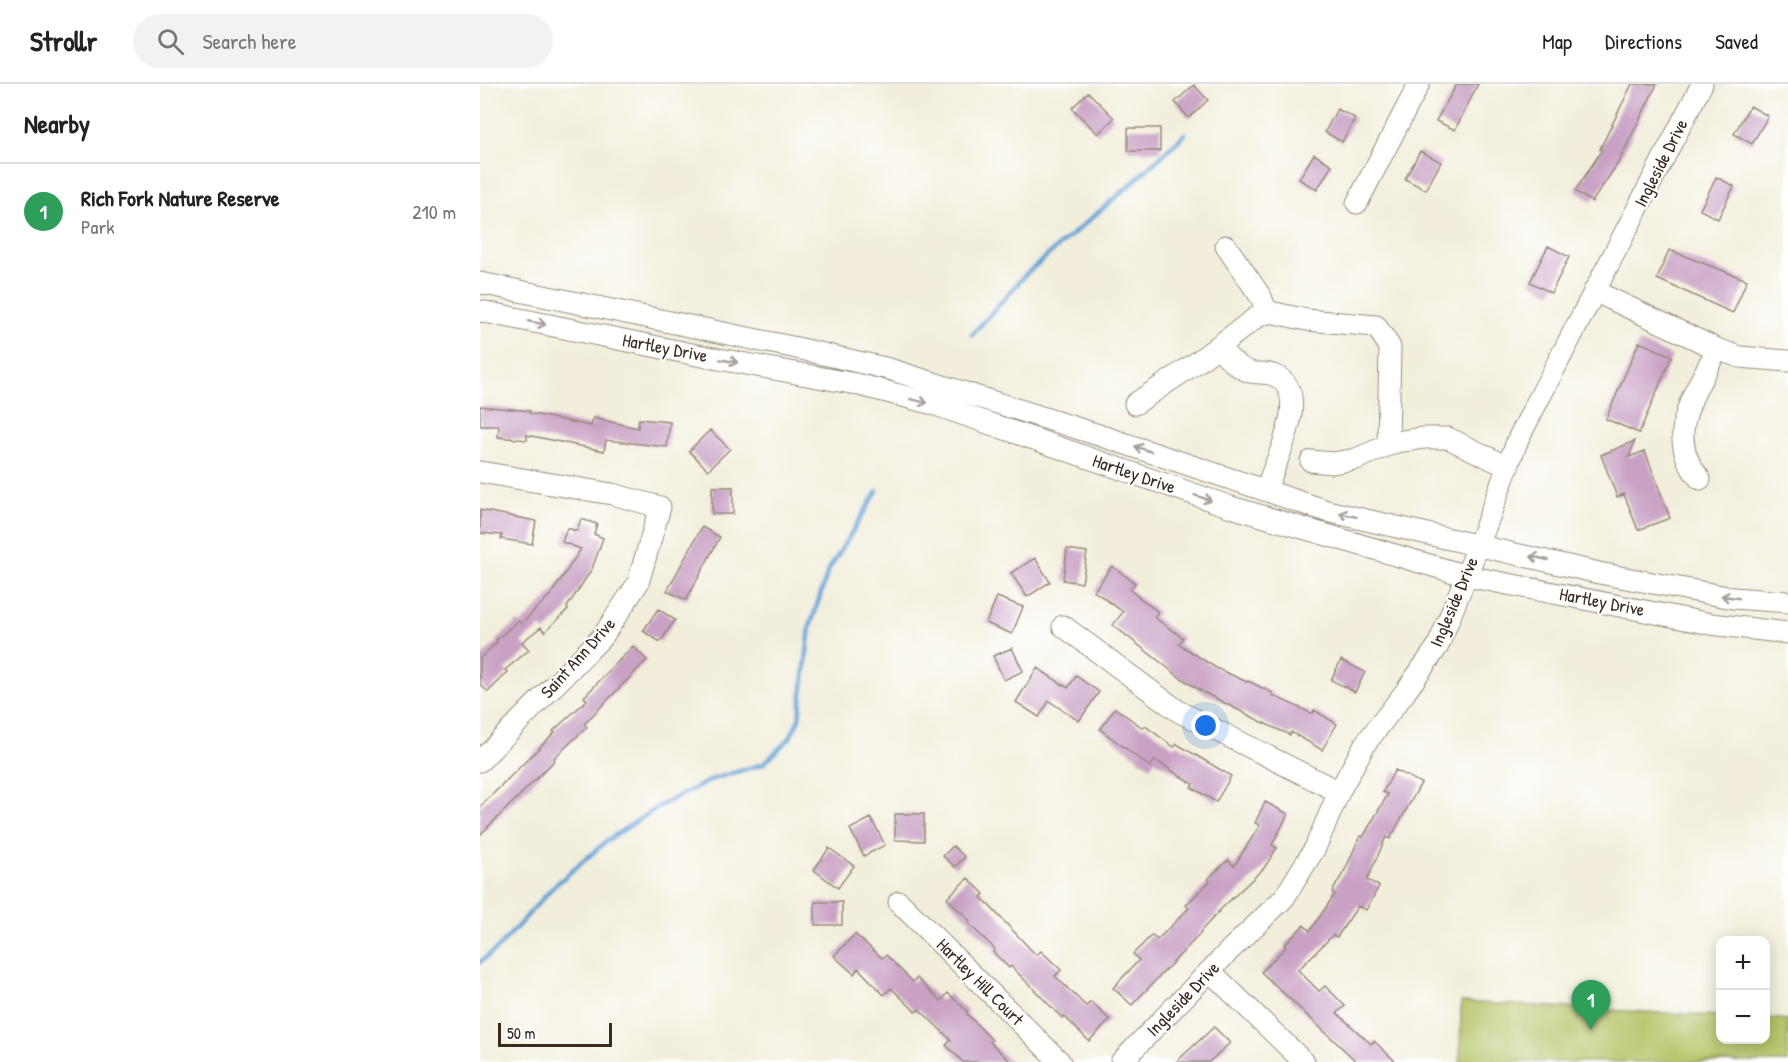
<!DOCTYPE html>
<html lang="en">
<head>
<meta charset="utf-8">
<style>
  body { margin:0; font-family:"Patrick Hand",sans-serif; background:#f2f2f2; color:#222 }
  .controls { position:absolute; right:18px; bottom:18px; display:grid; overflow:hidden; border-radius:12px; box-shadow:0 3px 15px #0003 }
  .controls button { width:54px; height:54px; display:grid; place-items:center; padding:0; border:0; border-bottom:2px solid #e0e0e0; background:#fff; color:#222; font:30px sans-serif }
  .scale { position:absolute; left:18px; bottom:15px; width:114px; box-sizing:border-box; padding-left:6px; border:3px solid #3b2a1e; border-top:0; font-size:16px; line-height:21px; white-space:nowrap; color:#3b2a1e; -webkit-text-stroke:4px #fff; paint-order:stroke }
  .you { position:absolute; left:726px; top:642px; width:21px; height:21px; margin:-15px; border:4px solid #fff; border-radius:50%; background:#1a73e8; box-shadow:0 0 0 9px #1a73e833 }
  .badge { display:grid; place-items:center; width:39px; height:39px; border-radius:50%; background:#c8321e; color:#fff; font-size:20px; font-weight:700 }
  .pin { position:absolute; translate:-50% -50px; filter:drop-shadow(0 2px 3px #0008) }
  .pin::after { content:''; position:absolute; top:32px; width:21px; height:18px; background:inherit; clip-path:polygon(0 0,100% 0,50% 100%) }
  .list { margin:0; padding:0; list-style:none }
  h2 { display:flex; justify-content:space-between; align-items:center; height:78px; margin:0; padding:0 24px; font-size:26px }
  h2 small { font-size:20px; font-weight:400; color:#767676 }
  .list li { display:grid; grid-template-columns:39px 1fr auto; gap:18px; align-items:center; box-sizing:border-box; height:96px; padding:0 24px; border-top:2px solid #e0e0e0 }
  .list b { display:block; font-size:22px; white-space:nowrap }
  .list p { margin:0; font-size:20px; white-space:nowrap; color:#767676 }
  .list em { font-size:20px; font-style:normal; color:#767676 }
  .icon { flex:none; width:33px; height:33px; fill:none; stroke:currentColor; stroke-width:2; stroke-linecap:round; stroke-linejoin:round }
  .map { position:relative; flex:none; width:1308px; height:978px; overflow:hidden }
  header { display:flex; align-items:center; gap:36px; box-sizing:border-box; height:84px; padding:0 30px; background:#fff; border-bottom:2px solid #e0e0e0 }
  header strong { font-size:28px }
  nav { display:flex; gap:33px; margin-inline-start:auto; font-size:21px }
  .search { width:420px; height:54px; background:#f2f2f2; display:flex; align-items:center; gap:15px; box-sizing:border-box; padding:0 21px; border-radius:33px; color:#767676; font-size:22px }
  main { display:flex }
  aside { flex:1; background:#fff }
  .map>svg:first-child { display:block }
</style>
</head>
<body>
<header>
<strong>Strollr</strong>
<div class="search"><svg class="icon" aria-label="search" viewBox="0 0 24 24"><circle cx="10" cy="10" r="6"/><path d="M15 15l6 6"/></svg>Search here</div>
<nav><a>Map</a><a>Directions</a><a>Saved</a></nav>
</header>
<main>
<aside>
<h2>Nearby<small></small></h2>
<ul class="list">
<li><span class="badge" style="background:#2e9e5b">1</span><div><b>Rich Fork Nature Reserve</b><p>Park</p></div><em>210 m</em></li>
</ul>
</aside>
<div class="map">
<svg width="1308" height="978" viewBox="0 0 1308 978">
  <rect width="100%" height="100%" fill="#fff"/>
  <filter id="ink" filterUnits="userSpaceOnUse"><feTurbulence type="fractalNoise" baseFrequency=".0167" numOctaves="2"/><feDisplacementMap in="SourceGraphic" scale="12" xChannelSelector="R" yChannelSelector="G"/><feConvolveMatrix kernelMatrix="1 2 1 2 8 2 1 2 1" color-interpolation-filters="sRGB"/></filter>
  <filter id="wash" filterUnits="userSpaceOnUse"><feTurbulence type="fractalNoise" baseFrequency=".008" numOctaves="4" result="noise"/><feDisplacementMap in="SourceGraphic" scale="24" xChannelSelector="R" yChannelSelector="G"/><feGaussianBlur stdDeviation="1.35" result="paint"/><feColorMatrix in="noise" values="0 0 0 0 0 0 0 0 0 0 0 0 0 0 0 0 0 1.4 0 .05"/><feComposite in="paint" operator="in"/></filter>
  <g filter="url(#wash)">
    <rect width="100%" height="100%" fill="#f2eedb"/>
    <path fill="#b3c265" stroke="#777642" stroke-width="1.5" d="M981,918L1240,932V956H1286V934L1308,936V978H980Z"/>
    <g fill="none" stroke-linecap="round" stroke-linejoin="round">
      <path stroke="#64a2d6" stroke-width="4.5" d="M492,251L547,189L649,102L705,50
        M0,878L18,864L73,803L128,756L181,721L233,695L283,680L310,654L319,635L330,543L348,487L397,407"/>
    </g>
    <g id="blocks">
      <path fill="#c9a1c5" d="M977,0H998L975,46L956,37Z
        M1152,0H1177L1138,79L1112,118L1095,107L1122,66L1120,65Z
        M714,1L728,16L709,34L695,18Z
        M608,8L634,34L618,50L592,24Z
        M1270,22L1288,32L1272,60L1254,50Z
        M857,25L875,34L862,58L845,48Z
        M648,44H680V67H648Z
        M940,67L961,78L946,106L925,95Z
        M834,70L852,81L837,106L819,95Z
        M1236,93L1254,102L1238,135L1220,126Z
        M1068,162L1089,173L1071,209L1050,198Z
        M1189,166L1267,196L1253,229L1177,195Z
        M1159,258L1192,272L1159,349L1126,335Z
        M0,322L50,327L49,329L111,342L113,334L158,344L159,335L190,338L187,363L126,356L124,367L47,351V356L18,353L19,342H0Z
        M230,346L250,365L228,386L209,367Z
        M1155,357L1149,373L1165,367L1190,434L1158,446L1144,410L1137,413L1121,371Z
        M232,403H253V430H232Z
        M0,426L56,437L52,460L21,455L22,451L0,449Z
        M101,435L117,440L114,450L123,454L112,485L87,523L88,525L65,548L61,543L42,558L49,566L25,586L28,588L8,608L0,600V574L17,558L16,556L38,537L41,540L72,509L101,465L82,458L87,444L97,447Z
        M222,443L240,453L206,516L187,507Z
        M587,465L607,468L602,499L583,496Z
        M555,474L570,498L547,513L531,489Z
        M632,482L655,499L650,506L678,528L674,533L703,554L699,560L736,584L767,598L768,597L793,609L792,611L833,630L834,626L857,640L842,666L811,648L810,651L788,641L721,607L698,592L633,541L643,528L614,507Z
        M517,513L543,523L532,550L506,539Z
        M178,525L195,536L180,558L163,547Z
        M153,562L167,576L104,640L107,643L74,674L75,676L0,751V723L75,648L73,647L107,616L104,613Z
        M532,564L543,587L524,596L513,572Z
        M861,576L885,588L875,608L851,596Z
        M557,584L588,604L596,592L619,608L599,637L569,617L559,633L536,618Z
        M635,624L663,644L665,642L694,663L697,660L751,692L736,718L711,703L713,700L675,676L670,683L620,645Z
        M915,686L941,699L910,755L906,753L887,796L899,802L886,826L878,822L857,853L853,851L818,886L839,907L845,902L865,922L857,929L891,960L894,957L916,978H877L781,888L806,863L804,861L824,841L830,847L855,810L852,808L866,784L880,752L883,753L908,710L903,708Z
        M785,718L808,730L792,761L797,764L784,784L742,824L720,848L721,849L652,921L633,904L659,876L653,870L672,851L677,856L709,824L706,821L730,797L728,795L748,776L754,782L780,741L775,739Z
        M415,730H444V757L415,756Z
        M391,734L405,761L384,772L370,745Z
        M473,762L485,773L475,783L463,772Z
        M349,764L374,782L358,804L334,786Z
        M488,794L504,810L501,813L556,871L561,867L581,886L575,892L606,922L611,918L630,936L609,957L584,932L582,934L531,882L529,884L513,868L515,865L488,839L490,837L467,814Z
        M335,818H362V841H335Z
        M375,850L402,874L406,871L433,898L437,894L461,917L468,909L487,927L486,929L512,956L510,958L531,978H483L466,961L471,956L439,925L436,928L411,904L404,911L378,884L374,890L354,872Z
        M734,943L750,959L729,978H696Z"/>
    </g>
  </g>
  <g filter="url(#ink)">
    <use href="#blocks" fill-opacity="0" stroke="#968c7c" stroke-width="1.5"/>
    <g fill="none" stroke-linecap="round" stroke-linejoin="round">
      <g stroke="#968c7c" stroke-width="23">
        <path id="minor" d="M877,119L939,0
          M746,162L781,213L787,229
          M0,199L317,264L409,285L625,353L847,427L1119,489L1253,514L1308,518
          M1114,207L1237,265L1260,273L1308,277
          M0,227L217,271L376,300L450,319L751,423L987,492L1231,540L1308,549
          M738,262C747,273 756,283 770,288C777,290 786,288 793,291C832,305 799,369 790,395
          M655,320L716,279L777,233L790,228L827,236L896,242L910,263L908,361
          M831,377L853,379L876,375L916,358L944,354H968L1028,383
          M0,388L132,410L180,423L158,499L123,552L0,677
          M1220,395C1182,351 1216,308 1237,265
          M583,542L698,627L859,708
          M419,818L580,978
          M730,887L824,978
          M641,978L751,865L804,814L835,764L859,708L885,660L926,607L958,562L999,460L1038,355L1222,0"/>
      </g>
      <use href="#minor" stroke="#fff" stroke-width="21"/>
    </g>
    <defs><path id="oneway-shaft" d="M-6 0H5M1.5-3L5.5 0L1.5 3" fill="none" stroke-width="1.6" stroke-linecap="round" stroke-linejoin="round" transform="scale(1.5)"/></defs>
    <g stroke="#a79f9a">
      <use href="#oneway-shaft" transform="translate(57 239) rotate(11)"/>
      <use href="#oneway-shaft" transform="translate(249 277) rotate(10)"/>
      <use href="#oneway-shaft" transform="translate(439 317) rotate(14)"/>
      <use href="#oneway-shaft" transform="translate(663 365) rotate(-162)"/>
      <use href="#oneway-shaft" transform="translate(723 414) rotate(19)"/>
      <use href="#oneway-shaft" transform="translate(868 431) rotate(-168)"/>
      <use href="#oneway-shaft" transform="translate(1059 474) rotate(-167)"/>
      <use href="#oneway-shaft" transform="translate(1250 513) rotate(-172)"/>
    </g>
  </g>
  <g text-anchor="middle" stroke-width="4.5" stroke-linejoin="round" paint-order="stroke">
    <g font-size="18" fill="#3b2a1e" stroke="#fff">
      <text transform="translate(1181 79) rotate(-63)" y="6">Ingleside Drive</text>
      <text transform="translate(185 264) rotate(11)" y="6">Hartley Drive</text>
      <text transform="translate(654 390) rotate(19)" y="6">Hartley Drive</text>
      <text transform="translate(974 518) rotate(-67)" y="6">Ingleside Drive</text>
      <text transform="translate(1122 518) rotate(11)" y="6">Hartley Drive</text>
      <text transform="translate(98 574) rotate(-48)" y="6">Saint Ann Drive</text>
      <text transform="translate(500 898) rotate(45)" y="6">Hartley Hill Court</text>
      <text transform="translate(703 915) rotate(-46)" y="6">Ingleside Drive</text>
    </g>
  </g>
</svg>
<div class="controls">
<button>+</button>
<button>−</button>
</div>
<div class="scale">50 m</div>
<div class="you"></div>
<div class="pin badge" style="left:1111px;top:946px;background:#2e9e5b">1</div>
</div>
</main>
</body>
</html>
